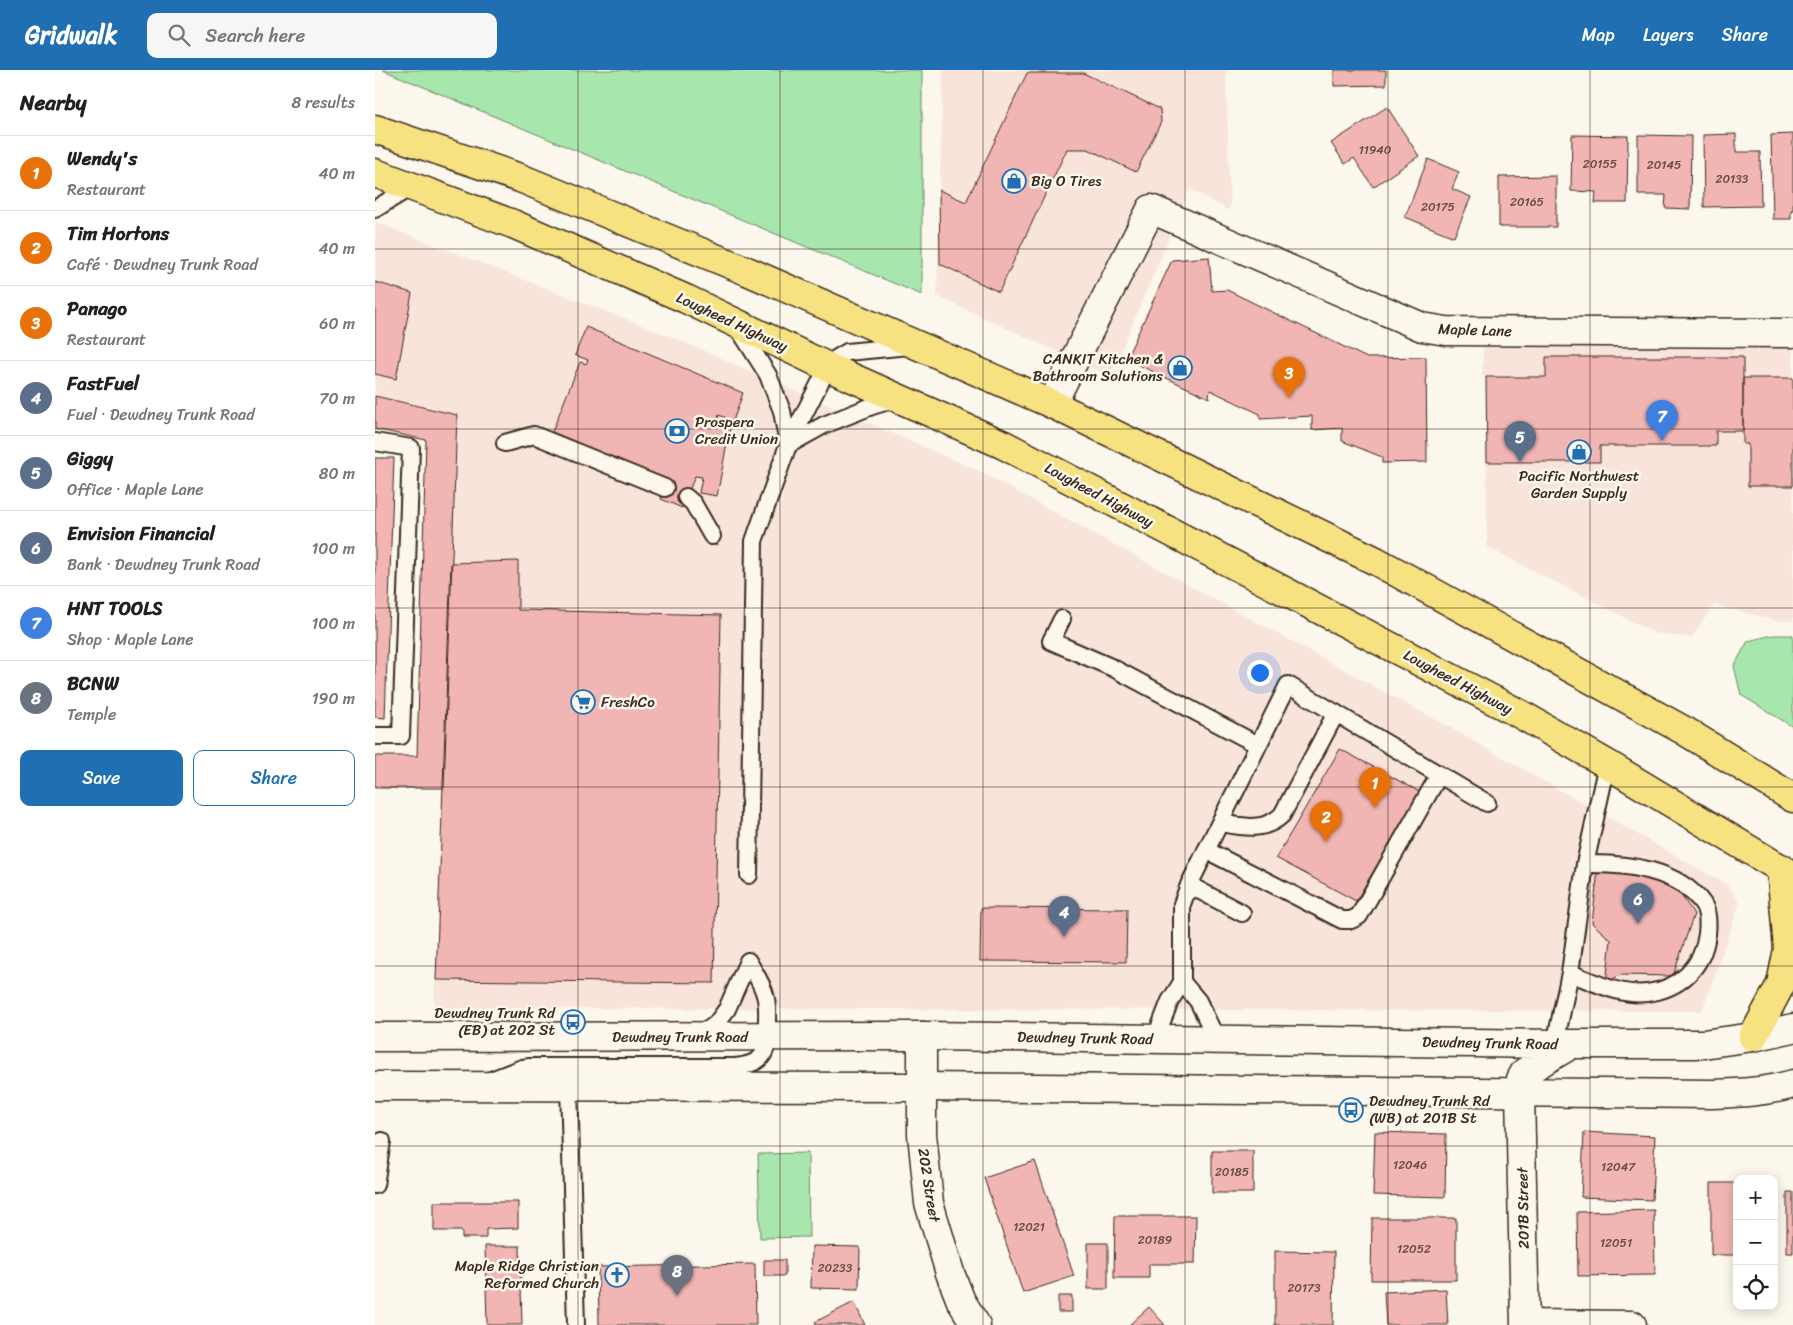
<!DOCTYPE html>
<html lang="en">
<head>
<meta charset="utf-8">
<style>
  body { margin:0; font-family:Sriracha,sans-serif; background:#f6f6f6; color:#202124 }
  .controls { position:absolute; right:15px; bottom:15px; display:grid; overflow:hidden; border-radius:10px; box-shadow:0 2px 12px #0003 }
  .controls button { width:45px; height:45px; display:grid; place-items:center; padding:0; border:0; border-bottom:1px solid #e0e0e0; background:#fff; color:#202124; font:25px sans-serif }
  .you { position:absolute; left:884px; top:602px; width:18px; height:18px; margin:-12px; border:4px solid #fff; border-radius:50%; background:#1a73e8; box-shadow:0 0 0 8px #1a73e833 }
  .badge { display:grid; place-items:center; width:32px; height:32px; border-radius:50%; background:#1f6fb2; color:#fff; font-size:16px; font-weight:700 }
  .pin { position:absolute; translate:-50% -41px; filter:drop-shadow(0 1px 2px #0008) }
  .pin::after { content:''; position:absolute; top:26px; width:18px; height:15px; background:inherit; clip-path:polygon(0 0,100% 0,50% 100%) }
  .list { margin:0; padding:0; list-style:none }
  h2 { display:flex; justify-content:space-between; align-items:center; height:65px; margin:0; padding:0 20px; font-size:21px }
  h2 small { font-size:16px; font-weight:400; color:#757577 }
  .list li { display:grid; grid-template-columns:32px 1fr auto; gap:15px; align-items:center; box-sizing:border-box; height:75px; padding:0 20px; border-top:1px solid #e0e0e0 }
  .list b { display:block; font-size:19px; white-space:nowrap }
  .list p { margin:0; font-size:16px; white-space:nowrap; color:#757577 }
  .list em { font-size:16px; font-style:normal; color:#757577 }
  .actions { display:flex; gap:10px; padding:15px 20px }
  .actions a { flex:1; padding:11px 0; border:1px solid #1f6fb2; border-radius:10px; text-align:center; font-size:18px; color:#1f6fb2 }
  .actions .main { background:#1f6fb2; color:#fff }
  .icon { flex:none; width:28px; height:28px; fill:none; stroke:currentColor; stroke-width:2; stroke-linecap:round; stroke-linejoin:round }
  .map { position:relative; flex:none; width:1418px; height:1255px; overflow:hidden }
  header { display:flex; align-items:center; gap:30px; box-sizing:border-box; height:70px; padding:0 25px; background:#1f6fb2; color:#fff }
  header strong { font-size:24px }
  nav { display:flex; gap:28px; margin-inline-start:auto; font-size:18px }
  .search { width:350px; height:45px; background:#f6f6f6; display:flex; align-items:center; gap:12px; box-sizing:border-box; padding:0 18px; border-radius:10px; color:#757577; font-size:19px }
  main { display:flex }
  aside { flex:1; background:#fff }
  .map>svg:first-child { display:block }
</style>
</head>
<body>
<header>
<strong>Gridwalk</strong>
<div class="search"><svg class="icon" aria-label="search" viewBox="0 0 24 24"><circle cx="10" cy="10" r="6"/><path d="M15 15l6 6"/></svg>Search here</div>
<nav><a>Map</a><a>Layers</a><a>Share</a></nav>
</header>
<main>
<aside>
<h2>Nearby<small>8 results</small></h2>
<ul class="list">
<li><span class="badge" style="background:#e8710a">1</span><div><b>Wendy's</b><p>Restaurant</p></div><em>40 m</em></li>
<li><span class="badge" style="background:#e8710a">2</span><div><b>Tim Hortons</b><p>Café · Dewdney Trunk Road</p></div><em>40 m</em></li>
<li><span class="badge" style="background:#e8710a">3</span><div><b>Panago</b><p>Restaurant</p></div><em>60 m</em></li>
<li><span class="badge" style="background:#5c6f8a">4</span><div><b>FastFuel</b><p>Fuel · Dewdney Trunk Road</p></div><em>70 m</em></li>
<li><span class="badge" style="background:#5c6f8a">5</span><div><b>Giggy</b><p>Office · Maple Lane</p></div><em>80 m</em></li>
<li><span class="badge" style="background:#5c6f8a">6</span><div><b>Envision Financial</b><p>Bank · Dewdney Trunk Road</p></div><em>100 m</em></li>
<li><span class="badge" style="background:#3f7fe0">7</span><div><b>HNT TOOLS</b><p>Shop · Maple Lane</p></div><em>100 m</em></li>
<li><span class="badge" style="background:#6b7280">8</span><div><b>BCNW</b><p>Temple</p></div><em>190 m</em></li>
</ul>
<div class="actions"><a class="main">Save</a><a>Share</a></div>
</aside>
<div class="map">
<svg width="1418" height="1255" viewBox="0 0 1418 1255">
  <rect width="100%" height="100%" fill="#fbf7ec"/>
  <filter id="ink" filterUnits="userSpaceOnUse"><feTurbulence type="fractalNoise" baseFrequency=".02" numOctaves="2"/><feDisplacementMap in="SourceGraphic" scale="10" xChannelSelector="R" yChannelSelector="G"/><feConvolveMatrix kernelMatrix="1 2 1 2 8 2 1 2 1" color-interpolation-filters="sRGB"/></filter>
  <g filter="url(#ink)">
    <path fill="#f8e4db" d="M568,0H851L855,141L815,119L735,306L562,226Z
      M0,152L297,267L604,401L1072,656L1352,815L1365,832L1327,941L59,938L82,345L0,326Z
      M1108,277H1418V551H1403L1339,535L1316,568L1280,563L1112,477L1111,307L1107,306Z"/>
    <path fill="#a7e6ad" stroke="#718866" d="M8,0H547V225Z
      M1398,565H1418V657L1366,625L1359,596L1373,571Z
      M433,1083L434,1167L385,1168L383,1084Z"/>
    <path fill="#f1b6b3" stroke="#3b2a1e" d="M959,0H1011V15L959,16Z
      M652,3H708L785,39L786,52L761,102L713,79H692L624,222L565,194L564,120L591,132Z
      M1012,37L1044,86L998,117L979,88L970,94L956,73Z
      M1361,64V82H1385L1386,136L1329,137L1328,65Z
      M1418,64V140H1416V149H1398L1396,65Z
      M1197,65L1253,66L1252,133H1220L1221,122L1196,121Z
      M1263,65L1316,66L1315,139L1290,138L1291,125H1263Z
      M1053,89L1084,102L1077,119L1096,127L1079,167L1030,147Z
      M1181,106V157H1124V107Z
      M834,187L837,221L852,220L992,288L1051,287L1052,392L1007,393V387L967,371V358L937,360V346L885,349V344L835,320L834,328L751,289L797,190Z
      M0,212L37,223L21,309L0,304Z
      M211,257L368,323L358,351L344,345L341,354L355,357L342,426L324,423L327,407L320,406L307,438L286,429L293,411L177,362L205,292L211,294L213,290L200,285Z
      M1171,287H1368V361H1341V376H1225V392H1112L1111,307H1171Z
      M1368,308H1418V416H1373V374H1368Z
      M0,326L82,345L69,718H0V686H42L51,370L0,359Z
      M0,388H19L10,648L0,647Z
      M143,491V540L346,545L339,913L61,910L76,493Z
      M965,679L1045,722L981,831L901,788Z
      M1223,800L1267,805L1288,815L1306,825L1319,844L1298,906L1245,905L1231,913L1236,870L1217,853Z
      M606,838L752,839L751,892L605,891Z
      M1000,1062L1071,1064L1070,1127L998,1125Z
      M1209,1062L1280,1066L1277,1130L1206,1127Z
      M837,1081H878V1123H837Z
      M660,1091L699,1206L648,1223L609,1108Z
      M1336,1113H1362V1185H1336Z
      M1412,1122H1418V1183H1412Z
      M59,1132H143V1158L111,1159V1168H87V1161H59Z
      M1279,1140L1280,1205L1203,1206L1202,1142Z
      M740,1146H821L820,1194H774V1208H739Z
      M997,1148H1081V1210H996Z
      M713,1173H733V1219H713Z
      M110,1176H145L147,1255H112Z
      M437,1176L485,1177L484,1219L436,1218Z
      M900,1181L959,1182L958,1255H900Z
      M389,1190H410V1206H389Z
      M380,1194L381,1255H224L223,1197Z
      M1071,1219L1073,1255H1011L1009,1222Z
      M683,1226H697V1242H683Z
      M479,1232L490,1255H441L440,1252Z
      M774,1237L790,1255H754Z"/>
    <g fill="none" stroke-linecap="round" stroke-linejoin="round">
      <g stroke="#3b2a1e" stroke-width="20">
        <path id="lane" d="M0,139L36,117
          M362,256L393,305L407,341L413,375
          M0,372L36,378L26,666H0
          M130,373L159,365L290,418
          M413,375L449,355L497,336L523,328
          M311,427L318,433L337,466
          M687,549L676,571L738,598L883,675
          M845,753C868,757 889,762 907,745L961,643
          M831,780L967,850H976L984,846L1064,705
          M374,805L379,471L413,375L453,297L462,288L472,282L534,276
          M814,815L867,843
          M1195,903C1219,912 1245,926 1272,923C1305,919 1328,897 1332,864C1333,855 1333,842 1328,834C1303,799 1250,793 1210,794
          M807,912L823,931L842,970
          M326,965L341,954L352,939L373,891
          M780,969L795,931L807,912V834L814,815L913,615L1112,733
          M1180,974L1195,903L1210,794L1232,694
          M116,1010L147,998L155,997H360C393,993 392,981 392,952C392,943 393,934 390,925C387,913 379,902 373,891
          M194,1016L201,1255
          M0,1115L7,1071"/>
      </g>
      <g stroke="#3b2a1e" stroke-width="31">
        <path id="street" d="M677,334L776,139L1047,257L1071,261L1418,263
          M547,966V1064L554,1133L575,1203L586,1231L601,1255
          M1145,1022L1150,1255
          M1150,1254L1257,1255"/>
      </g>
      <g stroke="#3b2a1e" stroke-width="31">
        <path id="secondary" d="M0,967L547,966L1180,974H1328L1378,967L1418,958
          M0,1016L547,1017L1337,1024C1364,1023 1391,1022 1418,1014
          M1145,1022L1146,1009L1150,1002L1197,974"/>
      </g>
      <g stroke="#3b2a1e" stroke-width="31">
        <path id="highway" d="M0,59L145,108L372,201L677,334L1001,491L1310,661L1418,728
          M0,103L138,154L311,229L453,297L629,375L1145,644L1232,694L1418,806
          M1378,967L1406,914L1413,879L1406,798"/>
      </g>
      <use href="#lane" stroke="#fbf7ec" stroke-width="16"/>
      <use href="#street" stroke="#fbf7ec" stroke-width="28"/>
      <use href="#secondary" stroke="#fbf7ec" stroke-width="28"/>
      <use href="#highway" stroke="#f6e281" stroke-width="28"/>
    </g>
  </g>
  <path fill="none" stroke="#3b2a1e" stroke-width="1" stroke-opacity="0.55" d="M203,0V1255M405,0V1255M608,0V1255M810,0V1255M1013,0V1255M1215,0V1255M0,179H1418M0,359H1418M0,538H1418M0,717H1418M0,896H1418M0,1076H1418"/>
  <defs>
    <g id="shop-ring" transform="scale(1.25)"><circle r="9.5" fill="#fbf7ec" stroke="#1f6fb2" stroke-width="1.5"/><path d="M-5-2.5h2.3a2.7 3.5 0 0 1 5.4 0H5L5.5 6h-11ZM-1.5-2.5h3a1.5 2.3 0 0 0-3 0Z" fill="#1f6fb2"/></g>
    <g id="bank-ring" transform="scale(1.25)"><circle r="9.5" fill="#fbf7ec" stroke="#1f6fb2" stroke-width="1.5"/><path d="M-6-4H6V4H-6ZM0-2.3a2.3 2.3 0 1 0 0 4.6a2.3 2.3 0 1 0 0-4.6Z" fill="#1f6fb2"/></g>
    <g id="supermarket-ring" transform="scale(1.25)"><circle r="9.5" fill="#fbf7ec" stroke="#1f6fb2" stroke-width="1.5"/><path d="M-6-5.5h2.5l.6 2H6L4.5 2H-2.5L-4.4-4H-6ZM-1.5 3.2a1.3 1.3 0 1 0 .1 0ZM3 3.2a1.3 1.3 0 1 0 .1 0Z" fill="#1f6fb2"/></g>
    <g id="bus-ring" transform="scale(1.25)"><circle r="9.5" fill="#fbf7ec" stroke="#1f6fb2" stroke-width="1.5"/><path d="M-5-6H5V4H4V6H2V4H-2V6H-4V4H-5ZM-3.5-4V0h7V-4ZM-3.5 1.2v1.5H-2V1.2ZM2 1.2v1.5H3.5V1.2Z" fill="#1f6fb2"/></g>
    <g id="church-ring" transform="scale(1.25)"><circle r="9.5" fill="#fbf7ec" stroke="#1f6fb2" stroke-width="1.5"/><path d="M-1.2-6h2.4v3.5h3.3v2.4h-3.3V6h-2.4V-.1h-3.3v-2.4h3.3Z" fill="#1f6fb2"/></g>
  </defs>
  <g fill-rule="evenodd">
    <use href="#shop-ring" x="639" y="111"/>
    <use href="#shop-ring" x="805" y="298"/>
    <use href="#bank-ring" x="302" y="361"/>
    <use href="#shop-ring" x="1204" y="382"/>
    <use href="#supermarket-ring" x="208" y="632"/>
    <use href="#bus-ring" x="198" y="952"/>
    <use href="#bus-ring" x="976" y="1040"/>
    <use href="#church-ring" x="242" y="1205"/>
  </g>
  <g text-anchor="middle" stroke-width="5" stroke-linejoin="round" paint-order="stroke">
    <g font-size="12" fill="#684d43">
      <text x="1000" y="84">11940</text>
      <text x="1225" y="98">20155</text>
      <text x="1289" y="99">20145</text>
      <text x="1357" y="113">20133</text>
      <text x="1152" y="136">20165</text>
      <text x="1063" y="141">20175</text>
      <text x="1035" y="1099">12046</text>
      <text x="1243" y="1101">12047</text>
      <text x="857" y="1106">20185</text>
      <text x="654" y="1161">12021</text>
      <text x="780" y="1174">20189</text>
      <text x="1241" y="1177">12051</text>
      <text x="1039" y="1183">12052</text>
      <text x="460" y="1202">20233</text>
      <text x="929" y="1222">20173</text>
    </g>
    <g font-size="15" fill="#3b2a1e" stroke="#fbf7ec" text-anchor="start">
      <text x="656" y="116">Big O Tires</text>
      <text x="788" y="294" text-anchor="end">CANKIT Kitchen &amp;<tspan x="788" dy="17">Bathroom Solutions</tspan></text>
      <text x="320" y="357">Prospera<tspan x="320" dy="17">Credit Union</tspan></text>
      <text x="1204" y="411" text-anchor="middle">Pacific Northwest<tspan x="1204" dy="17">Garden Supply</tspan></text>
      <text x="226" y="637">FreshCo</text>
      <text x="180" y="948" text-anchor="end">Dewdney Trunk Rd<tspan x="180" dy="17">(EB) at 202 St</tspan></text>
      <text x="994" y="1036">Dewdney Trunk Rd<tspan x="994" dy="17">(WB) at 201B St</tspan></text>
      <text x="224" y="1201" text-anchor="end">Maple Ridge Christian<tspan x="224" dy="17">Reformed Church</tspan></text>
    </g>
    <g font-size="15" fill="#3b2a1e" stroke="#fbf7ec">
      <text transform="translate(357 252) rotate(25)" y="5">Lougheed Highway</text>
      <text transform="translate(1100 260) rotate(2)" y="5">Maple Lane</text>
      <text transform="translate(724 425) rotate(28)" y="5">Lougheed Highway</text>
      <text transform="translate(1083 612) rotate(28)" y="5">Lougheed Highway</text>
      <text x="305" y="972">Dewdney Trunk Road</text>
      <text transform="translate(710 968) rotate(1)" y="5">Dewdney Trunk Road</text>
      <text transform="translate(1115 973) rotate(1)" y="5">Dewdney Trunk Road</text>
      <text transform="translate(554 1115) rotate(81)" y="5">202 Street</text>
      <text transform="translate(1148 1138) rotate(-91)" y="5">201B Street</text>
    </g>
  </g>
</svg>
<div class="controls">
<button>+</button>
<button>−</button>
<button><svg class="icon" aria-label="locate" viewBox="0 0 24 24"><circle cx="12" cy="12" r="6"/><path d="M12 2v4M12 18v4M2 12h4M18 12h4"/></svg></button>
</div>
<div class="you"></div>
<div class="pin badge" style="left:1000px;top:738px;background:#e8710a">1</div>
<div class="pin badge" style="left:951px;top:772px;background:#e8710a">2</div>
<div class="pin badge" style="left:914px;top:328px;background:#e8710a">3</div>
<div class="pin badge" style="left:689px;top:867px;background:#5c6f8a">4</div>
<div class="pin badge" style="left:1145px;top:392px;background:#5c6f8a">5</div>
<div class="pin badge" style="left:1263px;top:854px;background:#5c6f8a">6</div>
<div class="pin badge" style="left:1287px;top:371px;background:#3f7fe0">7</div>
<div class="pin badge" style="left:302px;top:1226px;background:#6b7280">8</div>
</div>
</main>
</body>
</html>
